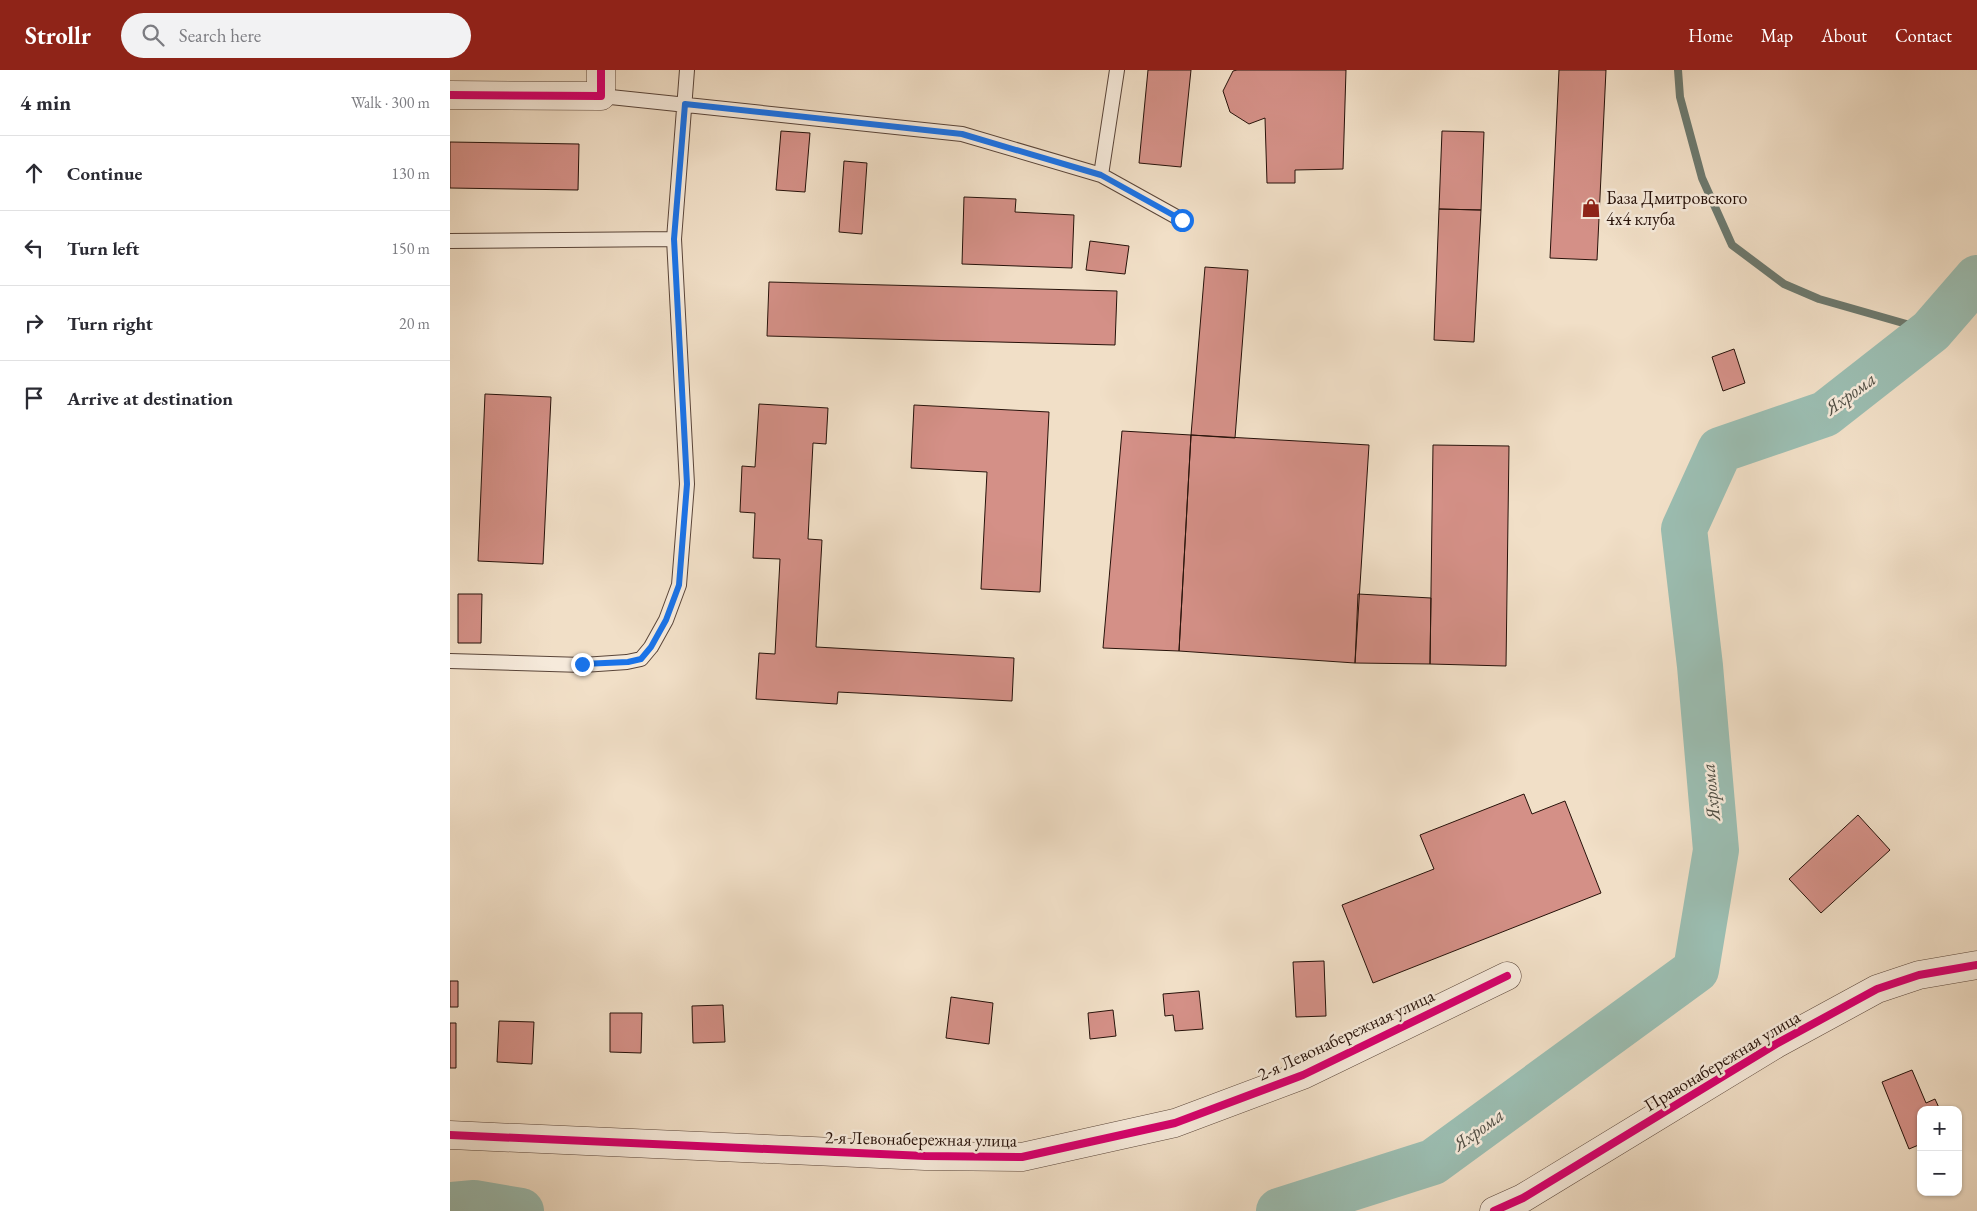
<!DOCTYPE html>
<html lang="en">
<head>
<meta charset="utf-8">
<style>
  body { margin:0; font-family:"EB Garamond",serif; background:#f2f2f3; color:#2b2b33 }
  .controls { position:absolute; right:15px; bottom:15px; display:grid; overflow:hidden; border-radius:10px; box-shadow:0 1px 4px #0004 }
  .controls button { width:45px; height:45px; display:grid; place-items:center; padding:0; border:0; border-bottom:1px solid #e1e1e2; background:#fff; color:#2b2b33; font:25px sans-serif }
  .stop { position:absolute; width:15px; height:15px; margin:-11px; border:4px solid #1a73e8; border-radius:50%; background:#fff }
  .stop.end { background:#1a73e8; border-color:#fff; box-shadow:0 1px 5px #0008 }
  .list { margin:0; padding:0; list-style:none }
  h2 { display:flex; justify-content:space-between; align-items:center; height:65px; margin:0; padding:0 20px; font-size:21px }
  h2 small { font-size:16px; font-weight:400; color:#7c7c81 }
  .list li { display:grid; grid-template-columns:32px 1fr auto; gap:15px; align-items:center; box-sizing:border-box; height:75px; padding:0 20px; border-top:1px solid #e1e1e2 }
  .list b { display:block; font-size:19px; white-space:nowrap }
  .list em { font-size:16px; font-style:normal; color:#7c7c81 }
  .icon { flex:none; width:28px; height:28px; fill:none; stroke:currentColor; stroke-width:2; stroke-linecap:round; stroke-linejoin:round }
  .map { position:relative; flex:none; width:1527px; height:1141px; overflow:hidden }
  header { display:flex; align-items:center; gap:30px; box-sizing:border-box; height:70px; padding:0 25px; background:#8f2418; color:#fff }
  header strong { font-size:24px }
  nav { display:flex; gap:28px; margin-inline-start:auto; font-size:18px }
  .search { width:350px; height:45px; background:#f2f2f3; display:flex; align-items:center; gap:12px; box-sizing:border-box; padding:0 18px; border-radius:28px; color:#7c7c81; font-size:19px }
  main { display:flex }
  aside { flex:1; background:#fff }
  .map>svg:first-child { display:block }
</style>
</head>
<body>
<header>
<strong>Strollr</strong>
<div class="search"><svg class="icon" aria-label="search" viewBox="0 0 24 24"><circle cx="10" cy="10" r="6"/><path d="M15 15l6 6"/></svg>Search here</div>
<nav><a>Home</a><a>Map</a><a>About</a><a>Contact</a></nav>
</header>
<main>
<aside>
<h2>4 min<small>Walk · 300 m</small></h2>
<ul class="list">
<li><svg class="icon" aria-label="ahead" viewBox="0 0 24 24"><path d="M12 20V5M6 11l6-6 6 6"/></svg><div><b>Continue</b></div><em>130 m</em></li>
<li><svg class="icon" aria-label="left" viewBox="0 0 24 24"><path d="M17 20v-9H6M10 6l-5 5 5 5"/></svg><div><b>Turn left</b></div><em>150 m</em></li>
<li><svg class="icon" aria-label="right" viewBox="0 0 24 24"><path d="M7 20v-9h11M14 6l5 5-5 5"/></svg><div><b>Turn right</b></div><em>20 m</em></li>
<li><svg class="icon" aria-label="arrive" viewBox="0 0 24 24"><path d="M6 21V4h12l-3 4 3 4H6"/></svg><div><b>Arrive at destination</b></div></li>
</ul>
</aside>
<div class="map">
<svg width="1527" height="1141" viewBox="0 0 1527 1141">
  <rect width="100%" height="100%" fill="#f1dfc7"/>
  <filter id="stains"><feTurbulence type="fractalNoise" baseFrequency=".004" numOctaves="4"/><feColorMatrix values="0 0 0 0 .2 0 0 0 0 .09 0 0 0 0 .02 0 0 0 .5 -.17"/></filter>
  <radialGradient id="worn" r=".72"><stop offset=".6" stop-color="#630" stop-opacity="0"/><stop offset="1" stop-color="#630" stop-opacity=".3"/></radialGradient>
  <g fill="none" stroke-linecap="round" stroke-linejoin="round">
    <path stroke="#6d796e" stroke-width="8" d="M1228,0L1230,27L1252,108L1282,175L1334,214L1369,229L1481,261"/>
    <path stroke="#9bbdb1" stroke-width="46" d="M0,1135L24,1133L71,1141
      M829,1141L983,1092L1246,900L1266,780L1250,596L1234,459L1270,380L1375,344L1481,261L1527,208"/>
  </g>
  <path fill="#d49087" stroke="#27120a" d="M698,0H741L731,97L689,93Z
    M787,0H896L893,99L845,100V113H817L815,48L799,54L780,42L773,21L783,1Z
    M1109,0H1156L1147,190L1100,188Z
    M331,61L360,63L355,122L326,120Z
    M992,61L1034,62L1031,140L989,139Z
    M0,72L129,74L128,120L0,118Z
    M394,91L417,93L412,164L389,162Z
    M514,127L566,129L565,142L624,145L622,198L512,194Z
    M989,139L1031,140L1024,272L984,270Z
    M640,171L679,176L675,204L636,200Z
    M755,197L798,200L785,368L741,365Z
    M319,212L667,221L665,275L317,266Z
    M1284,279L1295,313L1273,321L1262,287Z
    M35,324L101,327L93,494L28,491Z
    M309,334L378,338L376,374L363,373L358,469L372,470L366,577L564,588L562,631L388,622L387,634L306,629L309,583L325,584L330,489L303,488L305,443L290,442L292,396L305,397Z
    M464,335L599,342L590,522L531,519L537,402L461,398Z
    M672,361L741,365L729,581L653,578Z
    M741,365L919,375L905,593L729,581Z
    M983,375L1059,376L1056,596L980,594Z
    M8,524H32L31,573H8Z
    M908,524L981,528L980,594L905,593Z
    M1074,724L1082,744L1115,731L1151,823L923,913L892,835L984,799L970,765Z
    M1408,745L1440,780L1371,843L1339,809Z
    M874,891L876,946L846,947L843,892Z
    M0,911H8V937H0Z
    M749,921L753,959L725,961L723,945L715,946L713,924Z
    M501,927L543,933L539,974L496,968Z
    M273,935L275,972L243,973L242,936Z
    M663,940L666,966L640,969L638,943Z
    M160,943H192L191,983L160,982Z
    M49,951L84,952L82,994L47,992Z
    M0,953H6V998H0Z
    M1462,1000L1476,1033L1485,1029L1490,1040H1471V1074L1459,1079L1432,1012Z"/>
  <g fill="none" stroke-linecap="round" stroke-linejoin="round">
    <g stroke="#5a4539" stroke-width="16">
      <path id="service" d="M151,26L512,64L651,105L732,150
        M651,105L667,0
        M0,171L224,169
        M0,591L133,595L177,592L191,589L201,577L216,550L229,515L237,414L224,169L237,0"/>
    </g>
    <g stroke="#5a4539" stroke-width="29">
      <path id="minor" d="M0,25L151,26V0
        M0,1065L475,1086L572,1087L725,1053L853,1005L1057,906
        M1044,1141L1073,1128L1326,974L1427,919L1469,905L1527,895"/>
    </g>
    <use href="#service" stroke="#f6eadb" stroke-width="14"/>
    <use href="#minor" stroke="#f6eadb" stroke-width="28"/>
    <g stroke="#f6eadb" stroke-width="11">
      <path id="cycleway" d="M0,25L151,26V0
        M0,1065L475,1086L572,1087L725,1053L853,1005L1057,906
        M1044,1141L1073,1128L1326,974L1427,919L1469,905L1527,895"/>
    </g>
    <use href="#cycleway" stroke="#d6006c" stroke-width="8"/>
  </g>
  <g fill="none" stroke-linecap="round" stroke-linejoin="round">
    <path stroke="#1a73e8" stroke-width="6" d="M132,594L178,592L191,589L201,577L216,550L229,515L237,414L224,169L235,34L512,64L651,105L732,150"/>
  </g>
  <defs>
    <g id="shop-bare" transform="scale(1.5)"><path d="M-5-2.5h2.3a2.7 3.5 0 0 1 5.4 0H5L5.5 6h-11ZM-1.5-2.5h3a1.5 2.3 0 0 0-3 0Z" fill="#8f2418" stroke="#f6eadb" stroke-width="2.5" paint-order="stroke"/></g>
  </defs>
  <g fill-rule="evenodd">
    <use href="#shop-bare" x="1141" y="138"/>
  </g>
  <g text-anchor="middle" stroke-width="5" stroke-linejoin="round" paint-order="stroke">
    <g font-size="18" fill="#27120a" stroke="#f6eadb" text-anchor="start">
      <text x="1156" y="134">База Дмитровского<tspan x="1156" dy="21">4х4 клуба</tspan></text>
    </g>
    <g font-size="18" fill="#27120a" stroke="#f6eadb">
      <text transform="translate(896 965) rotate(-25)" y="6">2-я Левонабережная улица</text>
      <text transform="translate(1272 991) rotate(-31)" y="6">Правонабережная улица</text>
      <text transform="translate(471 1069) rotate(1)" y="6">2-я Левонабережная улица</text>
    </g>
    <g font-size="19" font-style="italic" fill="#504e44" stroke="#f6eadb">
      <text transform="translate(1400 323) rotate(-36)" y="7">Яхрома</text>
      <text transform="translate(1260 722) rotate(-96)" y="7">Яхрома</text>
      <text transform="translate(1028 1059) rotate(-36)" y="7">Яхрома</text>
    </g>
  </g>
  <rect width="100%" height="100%" filter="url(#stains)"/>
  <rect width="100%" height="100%" fill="url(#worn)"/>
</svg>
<div class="controls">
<button>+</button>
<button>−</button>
</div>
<div class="stop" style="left:732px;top:150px"></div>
<div class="stop end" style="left:132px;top:594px"></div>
</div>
</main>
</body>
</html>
